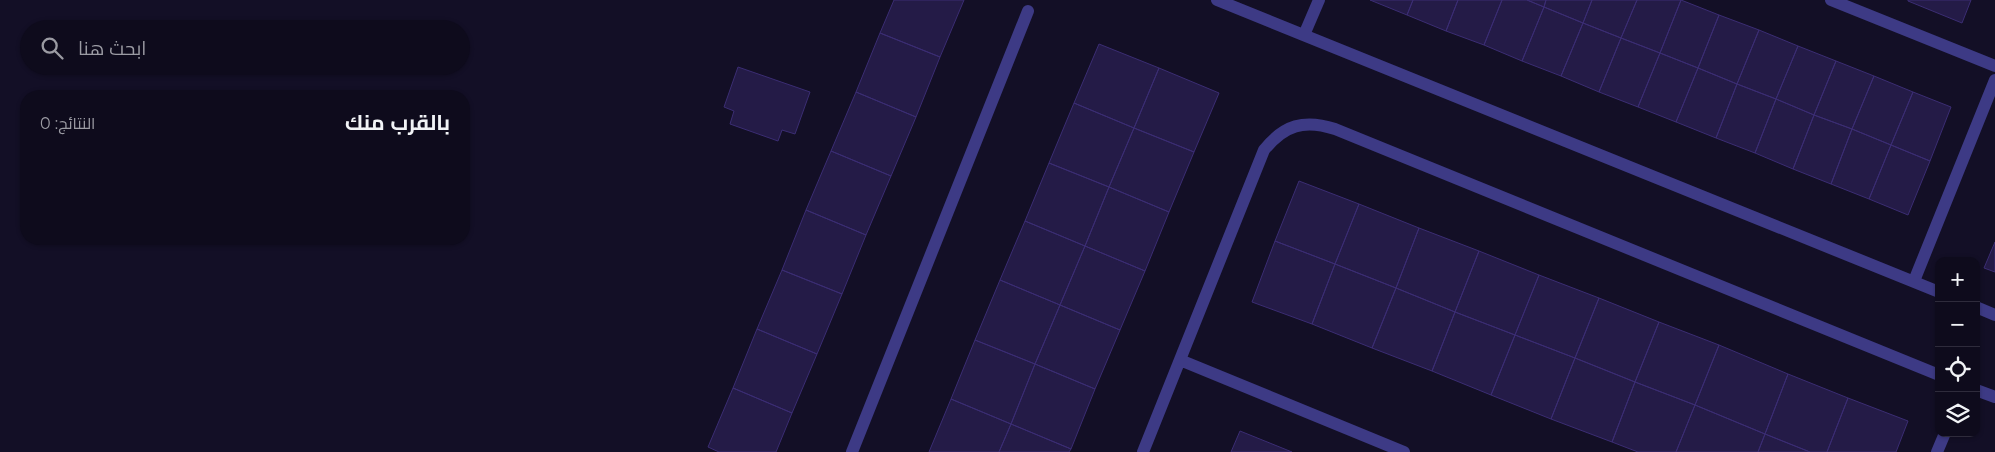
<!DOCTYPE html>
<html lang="ar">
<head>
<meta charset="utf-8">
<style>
  body { margin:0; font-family:Montserrat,Cairo,sans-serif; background:#1c1929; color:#f1f3f6; direction:rtl }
  .controls { position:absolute; right:15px; bottom:15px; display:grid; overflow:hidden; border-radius:10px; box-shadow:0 1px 4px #0004 }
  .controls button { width:45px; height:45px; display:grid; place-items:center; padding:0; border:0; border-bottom:1px solid #2e2b3b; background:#0e0b1c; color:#f1f3f6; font:25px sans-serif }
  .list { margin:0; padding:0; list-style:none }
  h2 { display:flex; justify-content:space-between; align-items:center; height:65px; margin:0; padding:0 20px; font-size:21px }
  h2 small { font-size:16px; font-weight:400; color:#9b9ba3 }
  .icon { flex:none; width:28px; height:28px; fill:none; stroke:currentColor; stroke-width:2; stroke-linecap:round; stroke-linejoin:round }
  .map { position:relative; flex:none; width:1995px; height:452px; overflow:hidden; direction:ltr }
  .search { position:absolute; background:#0e0b1c; box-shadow:0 1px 4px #0004; left:20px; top:20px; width:450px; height:55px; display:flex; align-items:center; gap:12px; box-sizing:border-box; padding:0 18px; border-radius:28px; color:#9b9ba3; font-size:19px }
  .panel { position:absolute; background:#0e0b1c; box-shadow:0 1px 4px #0004; left:20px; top:90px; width:450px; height:155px; border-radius:20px; direction:rtl }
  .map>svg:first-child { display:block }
</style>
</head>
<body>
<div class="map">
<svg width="1995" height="452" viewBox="0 0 1995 452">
  <rect width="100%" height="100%" fill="#130f26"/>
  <path fill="#241b47" stroke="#3b2d73" d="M894,0H964L940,57L880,33Z
    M1370,0H1413L1407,15Z
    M1413,0H1458L1446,31L1407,15Z
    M1458,0H1502L1484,45L1446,31Z
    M1502,0H1527L1544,7L1522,61L1484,45Z
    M1527,0H1546L1544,7Z
    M1546,0H1592L1583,23L1544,7Z
    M1592,0H1637L1621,38L1583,23Z
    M1637,0H1681L1660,53L1621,38Z
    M1681,0L1719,15L1698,68L1660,53Z
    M1908,0H1971L1962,23L1908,1Z
    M1544,7L1583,23L1561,76L1522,61Z
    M1719,15L1759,30L1737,84L1698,68Z
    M1583,23L1621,38L1599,92L1561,76Z
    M1759,30L1798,46L1776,99L1737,84Z
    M880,33L940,57L916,117L856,92Z
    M1621,38L1660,53L1638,107L1599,92Z
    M1099,44L1159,68L1134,128L1074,103Z
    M1798,46L1836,61L1814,115L1776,99Z
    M1660,53L1698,68L1676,122L1638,107Z
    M1836,61L1874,76L1852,129L1814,115Z
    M738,67L810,92L795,134L782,130L778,141L730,124L734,111L724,107Z
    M1159,68L1219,93L1194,152L1134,128Z
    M1698,68L1737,84L1716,138L1676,122Z
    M1874,76L1913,92L1891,145L1852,129Z
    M1737,84L1776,99L1755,153L1716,138Z
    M856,92L916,117L891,176L831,151Z
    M1913,92L1951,107L1930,161L1891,145Z
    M1776,99L1814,115L1793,169L1755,153Z
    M1074,103L1134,128L1109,187L1049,163Z
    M1814,115L1852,129L1831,184L1793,169Z
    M1134,128L1194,152L1169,212L1109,187Z
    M1852,129L1891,145L1869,199L1831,184Z
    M1891,145L1930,161L1908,215L1869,199Z
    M831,151L891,176L866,235L806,210Z
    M1049,163L1109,187L1085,246L1025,221Z
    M1299,181L1359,204L1335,264L1275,241Z
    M1109,187L1169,212L1145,271L1085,246Z
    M1359,204L1419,228L1396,288L1335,264Z
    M806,210L866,235L842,294L782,270Z
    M1025,221L1085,246L1060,305L1000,280Z
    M1419,228L1479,251L1455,312L1396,288Z
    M1275,241L1335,264L1312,324L1252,302Z
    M1995,242V272L1984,268Z
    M1085,246L1145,271L1120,330L1060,305Z
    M1479,251L1539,275L1515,335L1455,312Z
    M1335,264L1396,288L1372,348L1312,324Z
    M782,270L842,294L817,354L757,329Z
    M1539,275L1599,298L1575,358L1515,335Z
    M1000,280L1060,305L1035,364L975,340Z
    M1396,288L1455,312L1432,371L1372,348Z
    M1599,298L1659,322L1635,382L1575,358Z
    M1060,305L1120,330L1095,389L1035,364Z
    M1455,312L1515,335L1491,395L1432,371Z
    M1659,322L1719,345L1695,405L1635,382Z
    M757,329L817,354L792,413L733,388Z
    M1515,335L1575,358L1551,419L1491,395Z
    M975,340L1035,364L1011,424L951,399Z
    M1719,345L1788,374L1765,434L1695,405Z
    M1575,358L1635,382L1612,442L1551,419Z
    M1035,364L1095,389L1071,449L1011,424Z
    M1788,374L1848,398L1827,452H1810L1765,434Z
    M1635,382L1695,405L1676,452H1638L1612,442Z
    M733,388L792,413L776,452H719L708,447Z
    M1848,398L1908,421L1896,452H1827Z
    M951,399L1011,424L999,452H929Z
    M1695,405L1765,434L1758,452H1676Z
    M1011,424L1071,449L1069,452H999Z
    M1240,431L1292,452H1231Z
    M1765,434L1810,452H1758Z"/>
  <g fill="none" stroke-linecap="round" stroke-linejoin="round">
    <path stroke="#3d3a85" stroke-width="12" d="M1217,0L1939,292
      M1831,0L1995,66
      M1304,35L1319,0
      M1914,281L1995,80
      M1976,307L1995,315
      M1180,360L1404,452
      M1976,390L1995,397
      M852,452L1028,11
      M1143,452L1264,150C1284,125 1304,119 1335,129L1939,375
      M1937,452L1945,433"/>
  </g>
</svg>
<div class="controls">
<button>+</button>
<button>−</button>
<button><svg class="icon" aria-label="locate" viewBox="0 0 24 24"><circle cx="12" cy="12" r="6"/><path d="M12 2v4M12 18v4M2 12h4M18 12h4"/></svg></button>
<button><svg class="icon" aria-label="layers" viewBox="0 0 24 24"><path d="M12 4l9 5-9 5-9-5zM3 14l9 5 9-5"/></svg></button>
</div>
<div class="search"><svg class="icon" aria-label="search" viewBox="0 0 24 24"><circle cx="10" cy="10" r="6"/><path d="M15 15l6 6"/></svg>ابحث هنا</div>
<section class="panel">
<h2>بالقرب منك<small>النتائج: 0</small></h2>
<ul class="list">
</ul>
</section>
</div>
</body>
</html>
